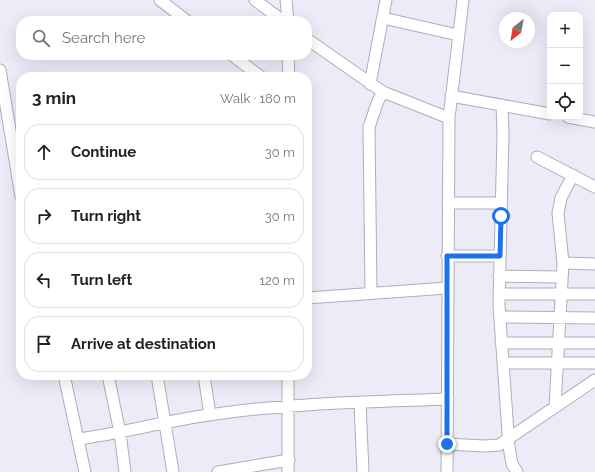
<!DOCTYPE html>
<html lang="en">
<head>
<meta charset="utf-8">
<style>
  body { margin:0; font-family:Raleway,sans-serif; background:#f2f2f2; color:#222 }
  .controls { position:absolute; right:12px; top:12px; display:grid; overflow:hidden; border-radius:8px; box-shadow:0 4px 16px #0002 }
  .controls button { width:36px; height:36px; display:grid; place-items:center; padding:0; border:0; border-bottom:1px solid #e0e0e0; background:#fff; color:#222; font:20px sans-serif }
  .compass { position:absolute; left:499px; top:12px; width:36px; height:36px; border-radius:50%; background:#fff; box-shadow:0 4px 16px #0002; rotate:211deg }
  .stop { position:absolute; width:12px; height:12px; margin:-9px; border:3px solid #1a73e8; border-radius:50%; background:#fff }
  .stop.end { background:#1a73e8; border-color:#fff; box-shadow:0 1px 4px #0008 }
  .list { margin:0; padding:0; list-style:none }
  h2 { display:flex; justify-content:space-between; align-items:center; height:52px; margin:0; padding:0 16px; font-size:17px }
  h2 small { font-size:13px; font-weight:400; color:#767676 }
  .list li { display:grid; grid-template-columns:26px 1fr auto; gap:12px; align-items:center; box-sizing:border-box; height:56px; margin:0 8px 8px; padding:0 8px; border:1px solid #e0e0e0; border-radius:16px }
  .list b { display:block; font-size:15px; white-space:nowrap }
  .list em { font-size:13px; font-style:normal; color:#767676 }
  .icon { flex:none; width:22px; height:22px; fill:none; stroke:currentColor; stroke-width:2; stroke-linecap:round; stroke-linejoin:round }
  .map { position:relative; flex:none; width:595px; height:472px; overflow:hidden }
  .search { position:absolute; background:#fff; box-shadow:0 4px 16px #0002; left:16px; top:16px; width:296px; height:44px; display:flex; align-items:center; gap:10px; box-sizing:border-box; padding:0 14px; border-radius:16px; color:#767676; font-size:15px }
  .panel { position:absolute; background:#fff; box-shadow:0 4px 16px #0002; left:16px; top:72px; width:296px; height:308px; border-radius:16px }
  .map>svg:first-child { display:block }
</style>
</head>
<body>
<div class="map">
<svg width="595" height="472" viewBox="0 0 595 472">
  <rect width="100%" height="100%" fill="#edebf8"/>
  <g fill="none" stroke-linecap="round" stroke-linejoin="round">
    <g stroke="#afadb9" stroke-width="13">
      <path id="minor" d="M160,0L187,21
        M255,0L283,21
        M286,0L288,21
        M383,18L458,35
        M307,39L383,92L449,118
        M232,55L261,77
        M288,55L289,77
        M0,70L21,196
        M370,84L386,0
        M451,96L550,114
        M502,105L503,134L499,305L509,447L512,464L517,472
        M568,117L595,122
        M537,157L595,187
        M448,203H501
        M447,256H500
        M563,263L595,264
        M499,276L562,277
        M371,292L369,127L378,101L383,92
        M499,294H595
        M307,298L447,288
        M500,317L595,318
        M501,343H595
        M503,363H595
        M64,375L85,472
        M108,375L120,433L125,472
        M157,375L173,472
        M204,375L210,415
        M360,403L363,472
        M555,407L563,263L558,213L561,198L573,175
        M78,439C123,433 165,421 209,415C288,403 368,402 448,399
        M447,444L484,446L499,445L595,380
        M218,472L289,460
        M288,472V375
        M447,472L449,118L463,0"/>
    </g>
    <use href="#minor" stroke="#fff" stroke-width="11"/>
  </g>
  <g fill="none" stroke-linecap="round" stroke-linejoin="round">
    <path stroke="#1a73e8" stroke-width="5" d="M447,444V256H500L501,216"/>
  </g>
</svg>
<div class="controls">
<button>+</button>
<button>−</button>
<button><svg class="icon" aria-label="locate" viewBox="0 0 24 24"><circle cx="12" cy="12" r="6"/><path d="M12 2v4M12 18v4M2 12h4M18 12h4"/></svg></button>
</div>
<svg class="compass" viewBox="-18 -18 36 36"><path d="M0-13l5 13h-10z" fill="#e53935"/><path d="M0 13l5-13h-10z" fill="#767676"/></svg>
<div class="stop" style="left:501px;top:216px"></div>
<div class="stop end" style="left:447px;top:444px"></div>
<div class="search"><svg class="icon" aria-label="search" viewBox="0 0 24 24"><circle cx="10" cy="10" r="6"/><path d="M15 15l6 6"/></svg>Search here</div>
<section class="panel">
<h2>3 min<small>Walk · 180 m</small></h2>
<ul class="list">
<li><svg class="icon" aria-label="ahead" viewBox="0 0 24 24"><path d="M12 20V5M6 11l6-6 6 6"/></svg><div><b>Continue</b></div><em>30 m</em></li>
<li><svg class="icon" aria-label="right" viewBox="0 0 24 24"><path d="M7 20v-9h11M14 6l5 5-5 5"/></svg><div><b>Turn right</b></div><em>30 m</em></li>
<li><svg class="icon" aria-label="left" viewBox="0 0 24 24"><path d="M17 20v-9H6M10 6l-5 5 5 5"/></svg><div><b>Turn left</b></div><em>120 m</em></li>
<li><svg class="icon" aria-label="arrive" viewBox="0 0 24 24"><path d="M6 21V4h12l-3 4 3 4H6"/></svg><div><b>Arrive at destination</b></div></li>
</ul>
</section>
</div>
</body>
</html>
